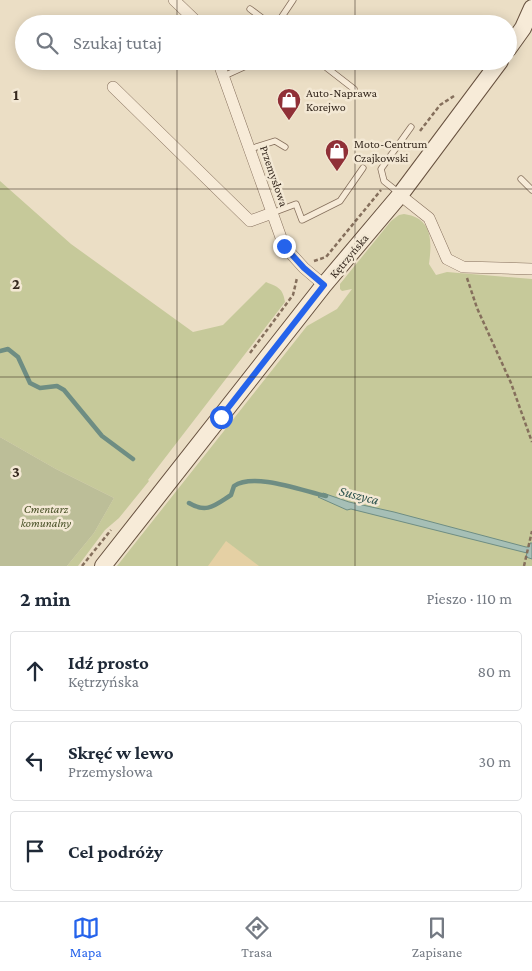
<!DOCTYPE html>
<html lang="pl">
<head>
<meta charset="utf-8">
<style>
  body { margin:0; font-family:"Crimson Pro",serif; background:#f2f2f3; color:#1f2937 }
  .stop { position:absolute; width:15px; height:15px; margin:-11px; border:4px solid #2563eb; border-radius:50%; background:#fff }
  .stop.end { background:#2563eb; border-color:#fff; box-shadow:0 1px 5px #0008 }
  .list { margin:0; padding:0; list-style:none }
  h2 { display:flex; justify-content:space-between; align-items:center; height:65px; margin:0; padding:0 20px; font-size:21px }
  h2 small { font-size:16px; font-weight:400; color:#747a83 }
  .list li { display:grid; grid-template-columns:32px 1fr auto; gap:15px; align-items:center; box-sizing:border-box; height:80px; margin:0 10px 10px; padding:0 10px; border:1px solid #e0e1e3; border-radius:5px }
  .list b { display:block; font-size:19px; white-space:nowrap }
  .list p { margin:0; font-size:16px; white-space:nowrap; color:#747a83 }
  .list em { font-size:16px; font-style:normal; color:#747a83 }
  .icon { flex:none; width:28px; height:28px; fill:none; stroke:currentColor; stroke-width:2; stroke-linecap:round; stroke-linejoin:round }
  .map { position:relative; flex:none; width:532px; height:566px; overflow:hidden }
  .search { position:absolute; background:#fff; box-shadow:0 2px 12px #0003; left:15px; right:15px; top:15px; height:55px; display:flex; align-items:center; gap:12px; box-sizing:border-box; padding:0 18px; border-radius:28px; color:#747a83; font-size:19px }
  .sheet { height:335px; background:#fff }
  nav { display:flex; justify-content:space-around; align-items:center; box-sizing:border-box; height:70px; border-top:1px solid #e0e1e3; background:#fff; font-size:14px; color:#747a83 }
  nav a { display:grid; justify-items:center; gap:2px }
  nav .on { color:#2563eb }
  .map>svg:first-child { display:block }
</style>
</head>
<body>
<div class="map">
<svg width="532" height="566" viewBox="0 0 532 566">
  <rect width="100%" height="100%" fill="#ebdec5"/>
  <path fill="#c6c99a" d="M0,181L71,244L193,332L223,325L266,282C278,287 283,288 285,302L148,480L149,481L119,518L105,530L78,566H67L94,533L114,498L56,469L0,437Z
    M404,214C433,218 432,241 429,264L436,275L447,272L532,279V566H117L307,326L337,309L352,289L342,291L340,289V284L391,221L399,215Z"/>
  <path fill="#e5d0a4" d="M226,541L259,566H208Z"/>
  <path fill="#bcbe98" d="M0,437L56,469L114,498L94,533L67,566H0Z"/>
  <path fill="#a6bfb6" stroke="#6e8d83" d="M323,493L349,502L394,512L526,547H529L530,543H532V559L526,557L527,553L351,509L347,510L318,497Z"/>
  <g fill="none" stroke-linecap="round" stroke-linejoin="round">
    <path stroke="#6e8d83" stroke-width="4.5" d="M0,351L8,349L18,357L30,383L40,388L57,386L64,390L102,436L133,459
      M189,503C207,514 215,505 231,495L234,486C254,472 303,491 326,496"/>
    <g stroke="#856f5c" stroke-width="7">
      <path id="service" d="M250,9L270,24
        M277,24L293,0
        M318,61L354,89
        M224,76L257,61
        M250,149L275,141L285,147
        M521,179L532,190
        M399,193L384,181L381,169L411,127
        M272,213L296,204L302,220L340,201L363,168"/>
    </g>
    <g stroke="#856f5c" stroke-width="12">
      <path id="minor" d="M174,0L199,24
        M218,61L284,246L304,268L324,285
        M113,87L250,221L272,213
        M400,195L429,218L447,259L463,267L532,269"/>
    </g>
    <g stroke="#67513f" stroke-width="18">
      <path id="secondary" d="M508,49L523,28L532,8
        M103,566L324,285L400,195L500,61"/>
    </g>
    <path stroke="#856f5c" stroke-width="2.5" stroke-dasharray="4 2.5" stroke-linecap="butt" d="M420,131L440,105L454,96
      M314,261L326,257L381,190
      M467,278L477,308L511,383L532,442
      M250,353L293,295L297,278
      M82,566L111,530
      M524,566L532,531"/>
    <use href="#service" stroke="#f7ebd8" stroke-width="5.5"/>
    <use href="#minor" stroke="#f7ebd8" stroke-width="11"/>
    <use href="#secondary" stroke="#f7ebd8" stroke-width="16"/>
  </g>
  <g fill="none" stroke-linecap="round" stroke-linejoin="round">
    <path stroke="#2563eb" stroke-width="6" d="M221,417L324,285L304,268L284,246"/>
  </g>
  <path fill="none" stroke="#36291f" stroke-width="1" stroke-opacity="0.55" d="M177,0V24M355,0V24M177,61V566M355,61V566M0,189H532M0,377H532"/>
  <defs>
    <g id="shop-pin" transform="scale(1.25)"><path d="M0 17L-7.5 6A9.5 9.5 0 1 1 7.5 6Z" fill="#903037" stroke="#f3e8d4"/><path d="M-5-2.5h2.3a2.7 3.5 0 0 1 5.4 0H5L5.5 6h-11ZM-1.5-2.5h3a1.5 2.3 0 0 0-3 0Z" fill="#fff"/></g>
  </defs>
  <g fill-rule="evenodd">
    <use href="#shop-pin" x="289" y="100"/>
    <use href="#shop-pin" x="337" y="151"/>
  </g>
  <g text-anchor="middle" stroke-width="5" stroke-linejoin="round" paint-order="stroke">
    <g font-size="12" fill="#36291f" stroke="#f3e8d4" text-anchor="start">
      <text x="306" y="97">Auto-Naprawa<tspan x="306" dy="14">Korejwo</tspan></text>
      <text x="354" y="148">Moto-Centrum<tspan x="354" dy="14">Czajkowski</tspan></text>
    </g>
    <g font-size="12" fill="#36291f" stroke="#f3e8d4">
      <text transform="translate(274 176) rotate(71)" y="4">Przemysłowa</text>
      <text transform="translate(349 256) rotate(-50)" y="4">Kętrzyńska</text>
    </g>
    <g font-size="12" font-style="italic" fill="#495127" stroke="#f3e8d4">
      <text x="46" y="513">Cmentarz<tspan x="46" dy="14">komunalny</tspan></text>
    </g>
    <g font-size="14" font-style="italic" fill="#2f5550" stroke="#f3e8d4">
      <text transform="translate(359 495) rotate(14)" y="5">Suszyca</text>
    </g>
  </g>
  <g font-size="16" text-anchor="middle" font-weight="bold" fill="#36291f" stroke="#f3e8d4" stroke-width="5" stroke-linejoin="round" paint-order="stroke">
    <text x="16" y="100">1</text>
    <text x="16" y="289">2</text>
    <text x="16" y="477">3</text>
  </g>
</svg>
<div class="stop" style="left:221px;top:417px"></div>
<div class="stop end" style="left:284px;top:246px"></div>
<div class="search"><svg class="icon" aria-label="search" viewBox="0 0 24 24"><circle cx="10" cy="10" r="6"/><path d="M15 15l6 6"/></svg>Szukaj tutaj</div>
</div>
<section class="sheet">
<h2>2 min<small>Pieszo · 110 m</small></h2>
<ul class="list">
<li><svg class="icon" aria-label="ahead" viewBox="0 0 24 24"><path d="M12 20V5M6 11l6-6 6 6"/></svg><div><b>Idź prosto</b><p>Kętrzyńska</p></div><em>80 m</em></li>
<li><svg class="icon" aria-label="left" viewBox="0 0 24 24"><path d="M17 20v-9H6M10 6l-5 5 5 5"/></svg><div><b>Skręć w lewo</b><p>Przemysłowa</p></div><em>30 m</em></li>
<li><svg class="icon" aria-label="arrive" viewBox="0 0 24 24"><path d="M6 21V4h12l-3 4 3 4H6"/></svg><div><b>Cel podróży</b></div></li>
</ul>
</section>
<nav>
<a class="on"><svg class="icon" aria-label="map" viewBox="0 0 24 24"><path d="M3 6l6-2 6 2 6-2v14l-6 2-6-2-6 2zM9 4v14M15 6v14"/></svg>Mapa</a>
<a><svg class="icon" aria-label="directions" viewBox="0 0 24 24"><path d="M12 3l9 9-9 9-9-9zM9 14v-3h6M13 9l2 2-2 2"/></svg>Trasa</a>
<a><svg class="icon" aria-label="saved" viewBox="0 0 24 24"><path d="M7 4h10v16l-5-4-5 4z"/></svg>Zapisane</a>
</nav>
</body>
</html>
